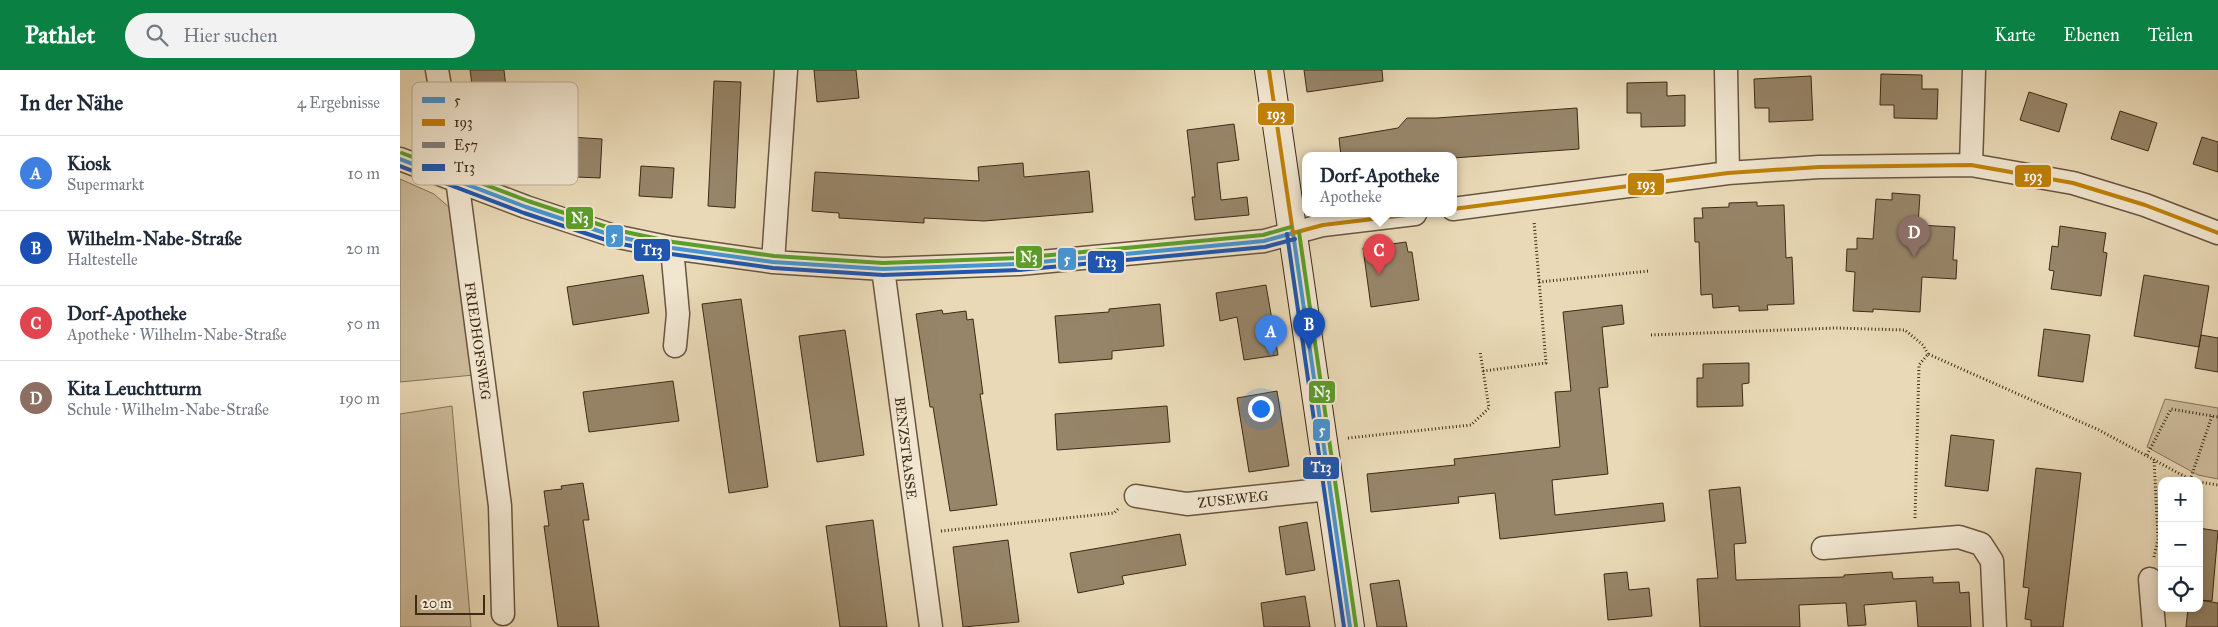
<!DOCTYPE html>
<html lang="de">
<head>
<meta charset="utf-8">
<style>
  body { margin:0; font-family:"IM FELL Great Primer",serif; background:#f2f2f3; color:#1f2937 }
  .controls { position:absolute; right:15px; bottom:15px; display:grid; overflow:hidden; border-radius:10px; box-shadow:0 2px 8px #0003 }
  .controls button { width:45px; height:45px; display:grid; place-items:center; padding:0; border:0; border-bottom:1px solid #e0e1e3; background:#fff; color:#1f2937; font:25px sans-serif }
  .scale { position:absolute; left:15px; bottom:12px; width:70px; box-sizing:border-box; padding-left:5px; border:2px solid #3e2a16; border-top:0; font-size:14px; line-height:18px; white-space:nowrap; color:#3e2a16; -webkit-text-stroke:4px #f1e6d0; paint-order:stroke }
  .you { position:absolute; left:860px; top:338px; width:18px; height:18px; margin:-12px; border:4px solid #fff; border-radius:50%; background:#1a73e8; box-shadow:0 0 0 8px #1a73e833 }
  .badge { display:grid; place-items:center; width:32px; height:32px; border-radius:50%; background:#0b8043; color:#fff; font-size:16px; font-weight:700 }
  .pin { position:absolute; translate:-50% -41px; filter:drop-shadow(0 1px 2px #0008) }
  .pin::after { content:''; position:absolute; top:26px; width:18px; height:15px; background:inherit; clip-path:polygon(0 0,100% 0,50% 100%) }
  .popup { position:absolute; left:902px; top:82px; width:155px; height:65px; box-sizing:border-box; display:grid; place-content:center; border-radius:10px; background:#fff; filter:drop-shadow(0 1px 4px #0005); font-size:16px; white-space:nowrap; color:#747a83 }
  .popup b { font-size:19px; color:#1f2937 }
  .popup::after { content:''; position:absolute; left:50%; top:100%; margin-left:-10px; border:10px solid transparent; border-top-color:#fff }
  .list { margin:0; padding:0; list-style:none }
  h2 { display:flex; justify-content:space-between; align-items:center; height:65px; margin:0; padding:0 20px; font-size:21px }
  h2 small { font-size:16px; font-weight:400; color:#747a83 }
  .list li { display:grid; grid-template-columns:32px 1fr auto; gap:15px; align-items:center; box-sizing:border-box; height:75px; padding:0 20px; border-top:1px solid #e0e1e3 }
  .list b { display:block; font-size:19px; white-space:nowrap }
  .list p { margin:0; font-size:16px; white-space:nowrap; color:#747a83 }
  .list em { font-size:16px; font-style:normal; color:#747a83 }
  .icon { flex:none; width:28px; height:28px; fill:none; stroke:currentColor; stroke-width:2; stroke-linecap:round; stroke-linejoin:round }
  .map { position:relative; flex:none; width:1818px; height:557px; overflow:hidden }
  header { display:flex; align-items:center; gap:30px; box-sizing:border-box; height:70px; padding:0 25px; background:#0b8043; color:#fff }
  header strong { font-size:24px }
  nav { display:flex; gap:28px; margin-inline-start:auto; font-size:18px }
  .search { width:350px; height:45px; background:#f2f2f3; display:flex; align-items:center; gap:12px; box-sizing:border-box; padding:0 18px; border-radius:28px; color:#747a83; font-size:19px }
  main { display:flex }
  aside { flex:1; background:#fff }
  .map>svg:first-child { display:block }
</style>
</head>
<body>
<header>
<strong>Pathlet</strong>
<div class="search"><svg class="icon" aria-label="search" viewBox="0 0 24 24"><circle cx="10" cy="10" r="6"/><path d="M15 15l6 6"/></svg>Hier suchen</div>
<nav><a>Karte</a><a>Ebenen</a><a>Teilen</a></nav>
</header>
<main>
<aside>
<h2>In der Nähe<small>4 Ergebnisse</small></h2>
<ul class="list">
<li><span class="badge" style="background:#3f7fe0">A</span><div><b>Kiosk</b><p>Supermarkt</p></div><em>10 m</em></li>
<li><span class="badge" style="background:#1a4fb4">B</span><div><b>Wilhelm-Nabe-Straße</b><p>Haltestelle</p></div><em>20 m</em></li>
<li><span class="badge" style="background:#e0444e">C</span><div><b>Dorf-Apotheke</b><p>Apotheke · Wilhelm-Nabe-Straße</p></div><em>50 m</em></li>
<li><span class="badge" style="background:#8d6e63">D</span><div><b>Kita Leuchtturm</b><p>Schule · Wilhelm-Nabe-Straße</p></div><em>190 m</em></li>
</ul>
</aside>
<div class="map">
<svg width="1818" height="557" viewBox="0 0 1818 557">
  <rect width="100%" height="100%" fill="#e9d9b6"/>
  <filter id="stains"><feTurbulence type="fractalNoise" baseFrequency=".004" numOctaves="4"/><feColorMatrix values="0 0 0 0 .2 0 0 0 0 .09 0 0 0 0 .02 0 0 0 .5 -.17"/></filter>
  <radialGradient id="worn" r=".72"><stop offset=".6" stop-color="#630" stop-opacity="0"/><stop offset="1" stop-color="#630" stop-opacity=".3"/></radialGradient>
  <path fill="#ccbb9b" stroke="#857258" d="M0,109L34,124L50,138L74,305L0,312Z
    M1765,329L1818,338V409L1798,405L1747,377Z
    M52,336L71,557H0V344Z"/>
  <path fill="#978569" stroke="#3e2a16" d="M70,0H104L106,18L94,20L102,73L69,77L61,24L73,22Z
    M414,0H456L459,28L417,32Z
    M904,0H982L983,11L907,22Z
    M1481,4L1522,5V19H1538L1537,49L1494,48V35H1480Z
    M1411,6L1413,50L1369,52V38H1355L1354,9Z
    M314,11L341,12L335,138L308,136Z
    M1267,12V26L1285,25V56L1241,57V43H1227V13Z
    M1629,22L1667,34L1659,62L1620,50Z
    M1177,38L1179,79L1053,88L941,86L939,68L998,58L1007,48H1037Z
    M1720,41L1757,53L1748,81L1711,69Z
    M834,54L839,90L817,93L821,130L847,127L849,145L795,150L792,127H795L787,60Z
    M154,66L202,69L200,108L152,106Z
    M1802,67L1818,72V102L1793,94Z
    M623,93L624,107L689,101L693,142L584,151L524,148V153L439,148V143L412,141L415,102L579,111L578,97Z
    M241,96L274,98L272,128L239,126Z
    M1492,123L1520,125L1518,155L1555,157L1553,190H1557L1556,209L1522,207L1520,242L1473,239V242L1453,241L1455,202L1446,201L1447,179H1457V168L1473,169L1476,129L1492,130Z
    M1357,132V136L1384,135L1386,188L1392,187L1394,234L1367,235L1368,240L1339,241V236L1313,238L1312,224L1301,225L1299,172H1295L1294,148H1303L1302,138L1329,137V133Z
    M1660,156L1706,163L1703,182L1707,183L1701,226L1651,219L1654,201L1649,200L1652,176L1658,177Z
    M1006,172L1008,182H1012L1019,230L971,237L963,178Z
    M243,205L249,243L173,255L167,217Z
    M1744,205L1809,216L1799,277L1734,266Z
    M866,215L878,285L844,290L837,247L820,251L816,223Z
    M341,229L368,417L329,423L302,234Z
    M760,234L764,276L712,281V289L659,293L655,246L709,242V239Z
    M1222,235L1224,254L1202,257L1208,317L1199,318L1208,404L1152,410L1155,445L1263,433L1265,451L1100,469L1095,423L1058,427L1059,433L971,442L967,404L1055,395L1054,389L1160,377L1155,322L1171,321L1163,242Z
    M542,240L543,244L566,241L567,250L573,249L583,324H580L597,435L550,441L533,337H530L516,244Z
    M1644,259L1690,265L1683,312L1638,306Z
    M445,260L464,385L417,392L399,266Z
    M1801,265L1818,268V302L1795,298Z
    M1349,293V313L1342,314L1343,336L1297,337V308H1303V294Z
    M273,311L279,351L189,362L183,322Z
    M877,321L889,396L849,402L837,328Z
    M767,336L770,372L657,380L655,344Z
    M1551,365L1594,370L1588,421L1545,416Z
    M1636,398L1681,403L1663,557H1631V550L1625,549L1629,518L1623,517Z
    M183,413L189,450H183L199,557H158L144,456H149L144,421L162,419L161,416Z
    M1340,417L1346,473L1334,474L1336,510L1444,507V505L1492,502L1493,509L1533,507V513L1559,512L1560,523L1569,522L1571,557H1518L1516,531L1464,535L1466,555L1448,556L1446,533L1399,535L1400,557H1300L1297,509L1318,508L1309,420Z
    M473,450L487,557H440L426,456Z
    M907,452L915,500L886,505L879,457Z
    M1799,458L1818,461L1812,531L1799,530Z
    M780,464L786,495L722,506L724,514L678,523L670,483Z
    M608,470L619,552L563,557L553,477Z
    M1227,502L1229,520L1249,518L1252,546L1208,550L1204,504Z
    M999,510L1007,557H977L970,514Z
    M905,526L910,557H864L861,533Z
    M1799,530L1818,533V557H1786L1788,538H1799Z"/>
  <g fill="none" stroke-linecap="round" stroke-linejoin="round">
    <g stroke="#69563e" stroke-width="25">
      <path id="street" d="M37,0L57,109L100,436L103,544
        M1326,0L1328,103
        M0,89L126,137L214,166L272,178L373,192L483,199L619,194L864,171L923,155L1015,144
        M1571,95L1574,0
        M1053,139L1328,103L1419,97L1571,95L1673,113L1745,135L1818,163
        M272,178L278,244L275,276
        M373,192L386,0
        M483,199L531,557
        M736,426L787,434L930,419
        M1423,478L1559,467L1581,474L1592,491L1595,557
        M1750,509L1754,557"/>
    </g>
    <g stroke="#3e2a16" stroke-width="30">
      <path id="secondary" d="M869,0L950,557"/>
    </g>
    <path stroke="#3e2a16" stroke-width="3" stroke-dasharray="1 2.5" stroke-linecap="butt" d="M1139,212L1249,201
      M1251,265L1436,258L1505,260L1523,275L1528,284
      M1083,301L1146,293L1134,151
      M948,368L1071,355L1089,338L1080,281
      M1747,385L1771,339L1818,347
      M1790,410L1812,346
      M1799,412L1818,415
      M1515,448L1519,295L1528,284L1699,360L1793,411
      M541,461L714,443L719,438
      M1754,487L1758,469L1754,389"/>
    <use href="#street" stroke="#f1e6d0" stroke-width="22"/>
    <use href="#secondary" stroke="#f1e6d0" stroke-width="28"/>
    <g stroke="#f1e6d0" stroke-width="8">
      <path id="bus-1" d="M0,89L126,137L214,166L272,178L373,192L483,199L619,194L864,171L893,163
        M893,163L950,557"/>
    </g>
    <g stroke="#f1e6d0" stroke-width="8">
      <path id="bus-2" d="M869,0L893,163
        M1053,139L1328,103L1419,97L1571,95L1673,113L1745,135L1818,163
        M893,163L923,155L1015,144"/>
    </g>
    <g stroke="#f1e6d0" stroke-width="8">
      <path id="bus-3" d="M0,96L124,143L212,172L271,184L373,198L483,205L619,200L865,177L895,169
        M887,164L944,557"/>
    </g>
    <g stroke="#f1e6d0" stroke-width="8">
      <path id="bus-4" d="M2,83L128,131L216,160L273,172L374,186L483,193L619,188L863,165L891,157
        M899,162L956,556"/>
    </g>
    <use href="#bus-1" stroke="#4794d0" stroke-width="4"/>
    <use href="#bus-2" stroke="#c08107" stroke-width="4"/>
    <use href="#bus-3" stroke="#2056ae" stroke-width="4"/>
    <use href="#bus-4" stroke="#5c9e2a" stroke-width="4"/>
  </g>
  <g text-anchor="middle" stroke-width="4" stroke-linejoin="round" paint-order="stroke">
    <g font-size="14" fill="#3e2a16" stroke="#f1e6d0">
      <text transform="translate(78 271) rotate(82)" y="5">FRIEDHOFSWEG</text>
      <text transform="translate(506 378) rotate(83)" y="5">BENZSTRASSE</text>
      <text transform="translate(833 429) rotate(-6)" y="5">ZUSEWEG</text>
    </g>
  </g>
  <rect x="12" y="12" width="166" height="103" rx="8" fill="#f1e6d0" stroke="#bbae98" stroke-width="1"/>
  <rect x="22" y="27" width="23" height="6" fill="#4794d0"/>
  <rect x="22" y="49" width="23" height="7" fill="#c08107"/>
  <rect x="22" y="72" width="23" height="6" fill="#808080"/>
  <rect x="22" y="94" width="23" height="7" fill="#2056ae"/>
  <g font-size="14" fill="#3e2a16">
    <text x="54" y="35">5</text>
    <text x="54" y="57">193</text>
    <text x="54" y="80">E57</text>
    <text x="54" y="102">T13</text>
  </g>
  <g stroke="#f1e6d0" stroke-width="2">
    <rect x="857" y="32" width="38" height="24" rx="5" fill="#c08107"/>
    <rect x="1614" y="94" width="38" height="24" rx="5" fill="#c08107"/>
    <rect x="1227" y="102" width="38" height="24" rx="5" fill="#c08107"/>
    <rect x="165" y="136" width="29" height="24" rx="5" fill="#5c9e2a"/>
    <rect x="205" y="154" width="19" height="24" rx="5" fill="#4794d0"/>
    <rect x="233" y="168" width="38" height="24" rx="5" fill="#2056ae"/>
    <rect x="615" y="175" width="28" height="24" rx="5" fill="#5c9e2a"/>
    <rect x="657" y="177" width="20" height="24" rx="5" fill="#4794d0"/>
    <rect x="687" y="180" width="38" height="24" rx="5" fill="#2056ae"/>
    <rect x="908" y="310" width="28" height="24" rx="5" fill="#5c9e2a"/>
    <rect x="912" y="348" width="19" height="24" rx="5" fill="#4794d0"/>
    <rect x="902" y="386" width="38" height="24" rx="5" fill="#2056ae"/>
  </g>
  <g font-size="14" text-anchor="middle" font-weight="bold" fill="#fff">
    <text x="876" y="49">193</text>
    <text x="1633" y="111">193</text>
    <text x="1246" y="119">193</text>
    <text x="180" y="153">N3</text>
    <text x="214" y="171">5</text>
    <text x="252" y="185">T13</text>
    <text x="629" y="192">N3</text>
    <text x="667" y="194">5</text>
    <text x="706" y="197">T13</text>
    <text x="922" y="327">N3</text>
    <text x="922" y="365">5</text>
    <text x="921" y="402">T13</text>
  </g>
  <rect width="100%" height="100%" filter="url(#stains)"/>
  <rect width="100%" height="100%" fill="url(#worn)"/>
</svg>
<div class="controls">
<button>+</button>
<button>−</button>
<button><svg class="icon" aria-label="locate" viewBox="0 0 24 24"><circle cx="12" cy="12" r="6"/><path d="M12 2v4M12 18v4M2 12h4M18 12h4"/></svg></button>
</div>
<div class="scale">20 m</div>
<div class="you"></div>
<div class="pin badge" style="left:871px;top:286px;background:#3f7fe0">A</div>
<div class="pin badge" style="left:909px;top:279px;background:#1a4fb4">B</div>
<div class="pin badge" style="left:979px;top:205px;background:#e0444e">C</div>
<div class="popup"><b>Dorf-Apotheke</b>Apotheke</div>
<div class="pin badge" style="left:1514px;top:187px;background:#8d6e63">D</div>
</div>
</main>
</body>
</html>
